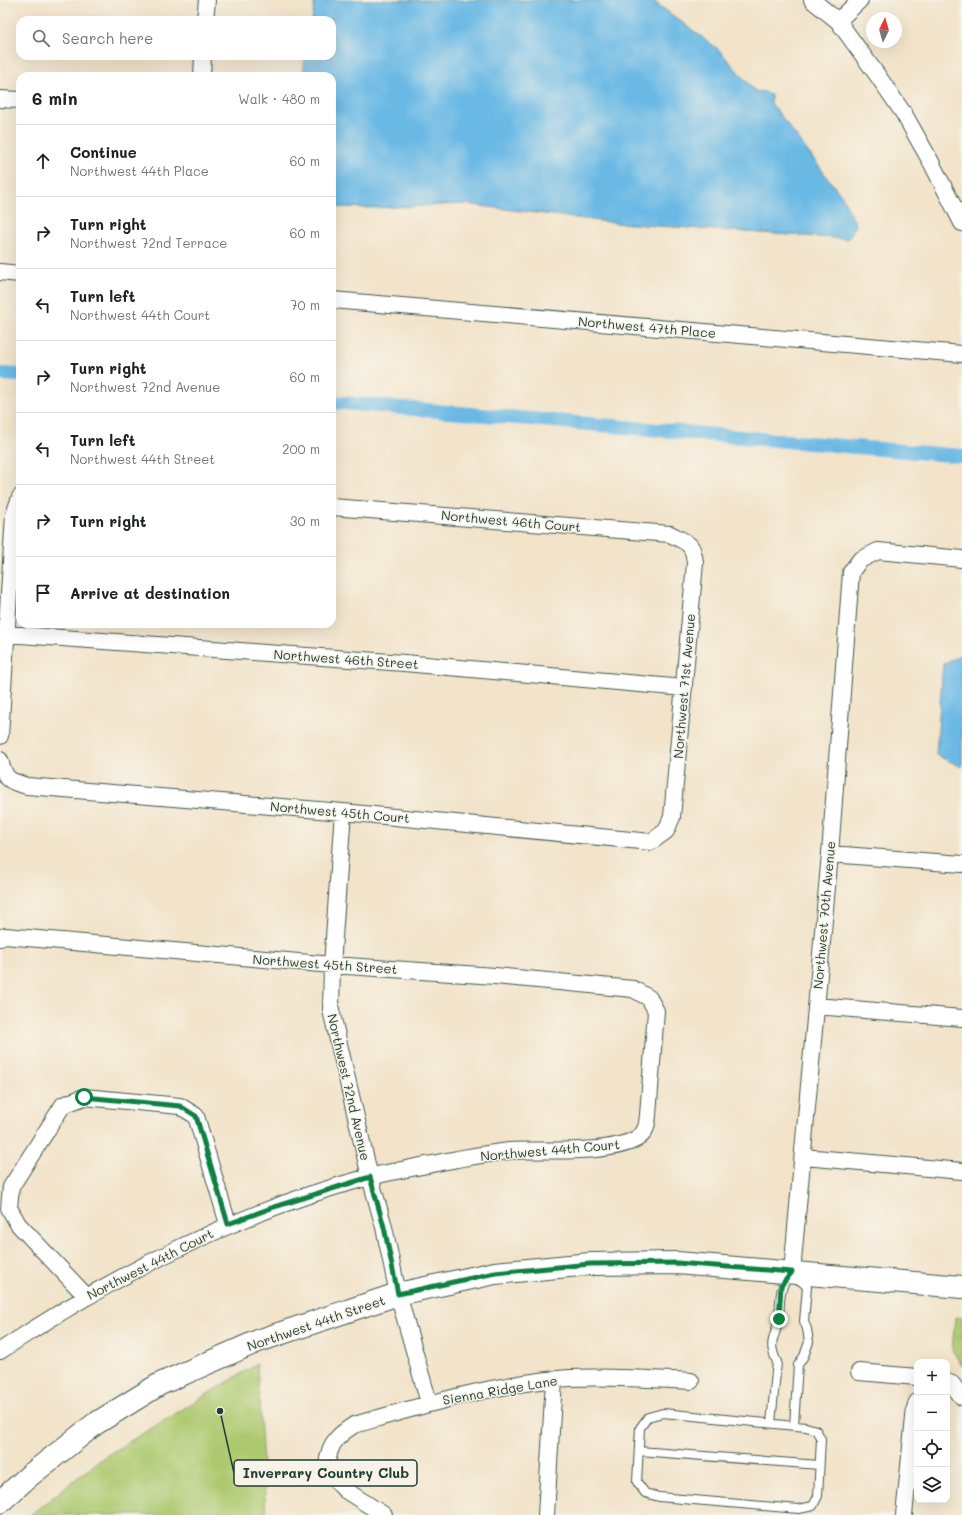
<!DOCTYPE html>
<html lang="en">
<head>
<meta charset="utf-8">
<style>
  body { margin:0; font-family:Mali,sans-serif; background:#f2f2f2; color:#202124 }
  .controls { position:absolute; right:12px; bottom:12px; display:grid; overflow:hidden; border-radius:8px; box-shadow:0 4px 16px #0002 }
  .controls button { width:36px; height:36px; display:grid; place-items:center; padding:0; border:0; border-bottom:1px solid #e0e0e0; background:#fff; color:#202124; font:20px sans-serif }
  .compass { position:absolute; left:866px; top:12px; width:36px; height:36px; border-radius:50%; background:#fff; box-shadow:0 4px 16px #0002; rotate:5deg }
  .stop { position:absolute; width:12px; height:12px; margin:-9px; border:3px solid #0b8043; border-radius:50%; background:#fff }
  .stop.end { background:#0b8043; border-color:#fff; box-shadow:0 1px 4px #0008 }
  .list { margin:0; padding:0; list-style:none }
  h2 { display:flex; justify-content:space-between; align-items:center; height:52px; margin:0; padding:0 16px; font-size:17px }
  h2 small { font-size:13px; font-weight:400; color:#757577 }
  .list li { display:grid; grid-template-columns:26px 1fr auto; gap:12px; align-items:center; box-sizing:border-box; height:72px; padding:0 16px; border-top:1px solid #e0e0e0 }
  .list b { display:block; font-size:15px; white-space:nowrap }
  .list p { margin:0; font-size:13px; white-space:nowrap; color:#757577 }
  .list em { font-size:13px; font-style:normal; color:#757577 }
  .icon { flex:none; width:22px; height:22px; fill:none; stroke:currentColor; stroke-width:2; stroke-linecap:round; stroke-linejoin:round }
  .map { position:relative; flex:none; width:962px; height:1515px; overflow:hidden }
  .search { position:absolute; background:#fff; box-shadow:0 4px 16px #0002; left:16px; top:16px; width:320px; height:44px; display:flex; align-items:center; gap:10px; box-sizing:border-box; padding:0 14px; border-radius:12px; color:#757577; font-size:15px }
  .panel { position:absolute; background:#fff; box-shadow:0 4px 16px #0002; left:16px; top:72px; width:320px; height:556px; border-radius:12px }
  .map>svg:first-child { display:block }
</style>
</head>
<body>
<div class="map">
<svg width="962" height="1515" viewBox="0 0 962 1515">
  <rect width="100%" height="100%" fill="#f7f3e8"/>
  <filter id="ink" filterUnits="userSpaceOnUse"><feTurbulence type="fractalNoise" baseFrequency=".025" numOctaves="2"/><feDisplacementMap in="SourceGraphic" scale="8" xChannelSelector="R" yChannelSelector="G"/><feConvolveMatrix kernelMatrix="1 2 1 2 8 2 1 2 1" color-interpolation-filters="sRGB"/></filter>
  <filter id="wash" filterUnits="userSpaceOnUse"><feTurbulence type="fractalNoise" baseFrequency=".012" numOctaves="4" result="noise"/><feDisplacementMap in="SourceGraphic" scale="16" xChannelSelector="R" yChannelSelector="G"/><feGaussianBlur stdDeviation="0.9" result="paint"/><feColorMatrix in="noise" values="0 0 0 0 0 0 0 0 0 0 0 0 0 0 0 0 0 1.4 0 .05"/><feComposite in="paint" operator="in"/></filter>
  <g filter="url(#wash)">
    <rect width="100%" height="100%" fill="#f2e3c9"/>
    <path fill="#adc970" stroke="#668352" d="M955,1317L962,1318V1365L952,1350Z
      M257,1364L266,1515H30L104,1457Z"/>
    <path fill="#6ab9e5" stroke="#447b8c" d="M315,0H652L718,49L755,91L764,92L771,95V103L843,198L856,225L848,239L616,223L465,204L373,208L332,207V76H303L305,56H332V20H312Z
      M960,655H962V767L936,755L943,664Z"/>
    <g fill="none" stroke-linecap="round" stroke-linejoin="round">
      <path stroke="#6ab9e5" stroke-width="14" d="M0,374L20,375
        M332,402L962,456"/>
    </g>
  </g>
  <g filter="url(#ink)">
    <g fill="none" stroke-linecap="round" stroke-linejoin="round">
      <g stroke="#3f564a" stroke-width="10">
        <path id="lane" d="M663,1413L806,1427L816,1430L821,1439L818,1496L813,1506L799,1509L659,1497L645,1493L637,1482L640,1428L648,1417Z
          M771,1423L777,1362C766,1340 777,1337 779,1317C781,1299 778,1291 789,1275
          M794,1425L798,1365L804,1356L809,1342L807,1329L804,1321L807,1287L797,1277
          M639,1451L819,1465"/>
      </g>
      <g stroke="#3f564a" stroke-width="18">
        <path id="street" d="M812,0L838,21L878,76L904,114L931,162L962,223
          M205,20L207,0
          M838,21L860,0
          M202,76L203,56
          M0,99L20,100
          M0,272L20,274
          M332,300L962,354
          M7,634L404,663L684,688
          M0,736L14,515L20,497
          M0,760C5,780 9,781 27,786L343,812L651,842L666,831L672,817L695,563C693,542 687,543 670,534L332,507
          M343,812L332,965L331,1010L370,1177L384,1227L398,1294L429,1403
          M830,854L962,864
          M0,938L5,936L332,965L495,976L633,989L649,998L656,1011L648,1115C647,1125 646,1134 636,1139C606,1155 545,1149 509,1151C492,1153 474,1156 457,1159C428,1165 398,1170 369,1177C236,1212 114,1275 0,1351
          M816,1006L962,1018
          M804,1157L962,1171
          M792,1272L830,854L851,572L860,560L878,551L962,559
          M87,1297L18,1224L9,1208L11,1187L63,1105L84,1097L180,1106L196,1116L228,1224
          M859,1372L917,1377
          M947,1382L952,1384L962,1397
          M384,1515L345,1490L327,1471C327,1448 334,1437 354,1425C424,1405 496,1383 570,1378C610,1376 651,1379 691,1381
          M546,1515L554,1380
          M904,1515L915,1408L917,1402"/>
      </g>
      <g stroke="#3f564a" stroke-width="24">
        <path id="secondary" d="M0,1502L29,1476L95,1424L160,1384L258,1341L398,1294L495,1273L590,1264L677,1263L962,1287"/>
      </g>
      <use href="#lane" stroke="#fff" stroke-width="8"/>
      <use href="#street" stroke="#fff" stroke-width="16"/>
      <use href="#secondary" stroke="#fff" stroke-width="22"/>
    </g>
  </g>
  <g fill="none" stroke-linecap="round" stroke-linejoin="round" filter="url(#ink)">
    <path stroke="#0b8043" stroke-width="5" d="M84,1097L180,1106L196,1116L228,1224L274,1207L370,1177L384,1227L398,1294L495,1273L590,1264L677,1263L792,1272L781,1286L779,1319"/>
  </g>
  <g text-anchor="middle" stroke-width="3" stroke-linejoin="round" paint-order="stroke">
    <g font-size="13" fill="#1f3d34" stroke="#f7f3e8">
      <text transform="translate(647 327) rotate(5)" y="5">Northwest 47th Place</text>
      <text transform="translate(511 521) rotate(5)" y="5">Northwest 46th Court</text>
      <text transform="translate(346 659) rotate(4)" y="5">Northwest 46th Street</text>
      <text transform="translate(684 686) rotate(-85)" y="5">Northwest 71st Avenue</text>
      <text transform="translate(340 812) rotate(5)" y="5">Northwest 45th Court</text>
      <text transform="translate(824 915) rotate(-85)" y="5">Northwest 70th Avenue</text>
      <text transform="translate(325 964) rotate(4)" y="5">Northwest 45th Street</text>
      <text transform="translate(349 1087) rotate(77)" y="5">Northwest 72nd Avenue</text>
      <text transform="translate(550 1150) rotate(-5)" y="5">Northwest 44th Court</text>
      <text transform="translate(150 1264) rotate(-27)" y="5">Northwest 44th Court</text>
      <text transform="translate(316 1323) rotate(-19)" y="5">Northwest 44th Street</text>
      <text transform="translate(500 1390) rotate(-10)" y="5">Sienna Ridge Lane</text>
    </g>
  </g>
  <path fill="none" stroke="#1f3d34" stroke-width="1.5" d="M220 1411L234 1473"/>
  <circle fill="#1f3d34" stroke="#f7f3e8" stroke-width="1.5" cx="220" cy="1411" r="4"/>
  <rect fill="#f7f3e8" stroke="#1f3d34" stroke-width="1.5" x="234" y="1460" width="183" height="26" rx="4"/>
  <g font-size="14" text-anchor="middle" font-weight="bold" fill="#1f3d34">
    <text x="326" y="1478">Inverrary Country Club</text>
  </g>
</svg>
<div class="controls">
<button>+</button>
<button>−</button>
<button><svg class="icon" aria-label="locate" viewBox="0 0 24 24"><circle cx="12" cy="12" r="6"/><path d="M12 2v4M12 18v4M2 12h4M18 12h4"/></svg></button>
<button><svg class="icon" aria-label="layers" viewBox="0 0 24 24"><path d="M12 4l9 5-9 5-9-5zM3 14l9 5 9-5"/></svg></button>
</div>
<svg class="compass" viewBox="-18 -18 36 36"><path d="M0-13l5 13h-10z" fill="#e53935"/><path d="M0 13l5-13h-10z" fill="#757577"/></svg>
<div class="stop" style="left:84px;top:1097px"></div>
<div class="stop end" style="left:779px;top:1319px"></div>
<div class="search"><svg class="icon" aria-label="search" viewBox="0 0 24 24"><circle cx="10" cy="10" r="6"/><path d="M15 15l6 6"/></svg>Search here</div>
<section class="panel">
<h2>6 min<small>Walk · 480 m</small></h2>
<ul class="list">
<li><svg class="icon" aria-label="ahead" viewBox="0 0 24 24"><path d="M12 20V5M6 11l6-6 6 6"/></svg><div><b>Continue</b><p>Northwest 44th Place</p></div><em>60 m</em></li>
<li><svg class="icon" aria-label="right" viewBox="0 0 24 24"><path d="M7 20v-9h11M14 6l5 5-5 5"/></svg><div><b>Turn right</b><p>Northwest 72nd Terrace</p></div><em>60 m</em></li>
<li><svg class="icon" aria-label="left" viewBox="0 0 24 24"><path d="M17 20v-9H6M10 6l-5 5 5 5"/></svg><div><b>Turn left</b><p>Northwest 44th Court</p></div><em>70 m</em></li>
<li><svg class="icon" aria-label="right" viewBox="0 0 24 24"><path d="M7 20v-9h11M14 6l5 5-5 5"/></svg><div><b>Turn right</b><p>Northwest 72nd Avenue</p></div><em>60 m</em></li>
<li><svg class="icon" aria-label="left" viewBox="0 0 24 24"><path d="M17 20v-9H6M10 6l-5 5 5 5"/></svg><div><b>Turn left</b><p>Northwest 44th Street</p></div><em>200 m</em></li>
<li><svg class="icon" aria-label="right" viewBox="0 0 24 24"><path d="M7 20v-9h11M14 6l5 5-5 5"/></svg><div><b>Turn right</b></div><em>30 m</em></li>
<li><svg class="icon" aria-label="arrive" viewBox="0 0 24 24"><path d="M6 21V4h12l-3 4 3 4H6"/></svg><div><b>Arrive at destination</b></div></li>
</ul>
</section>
</div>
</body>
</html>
